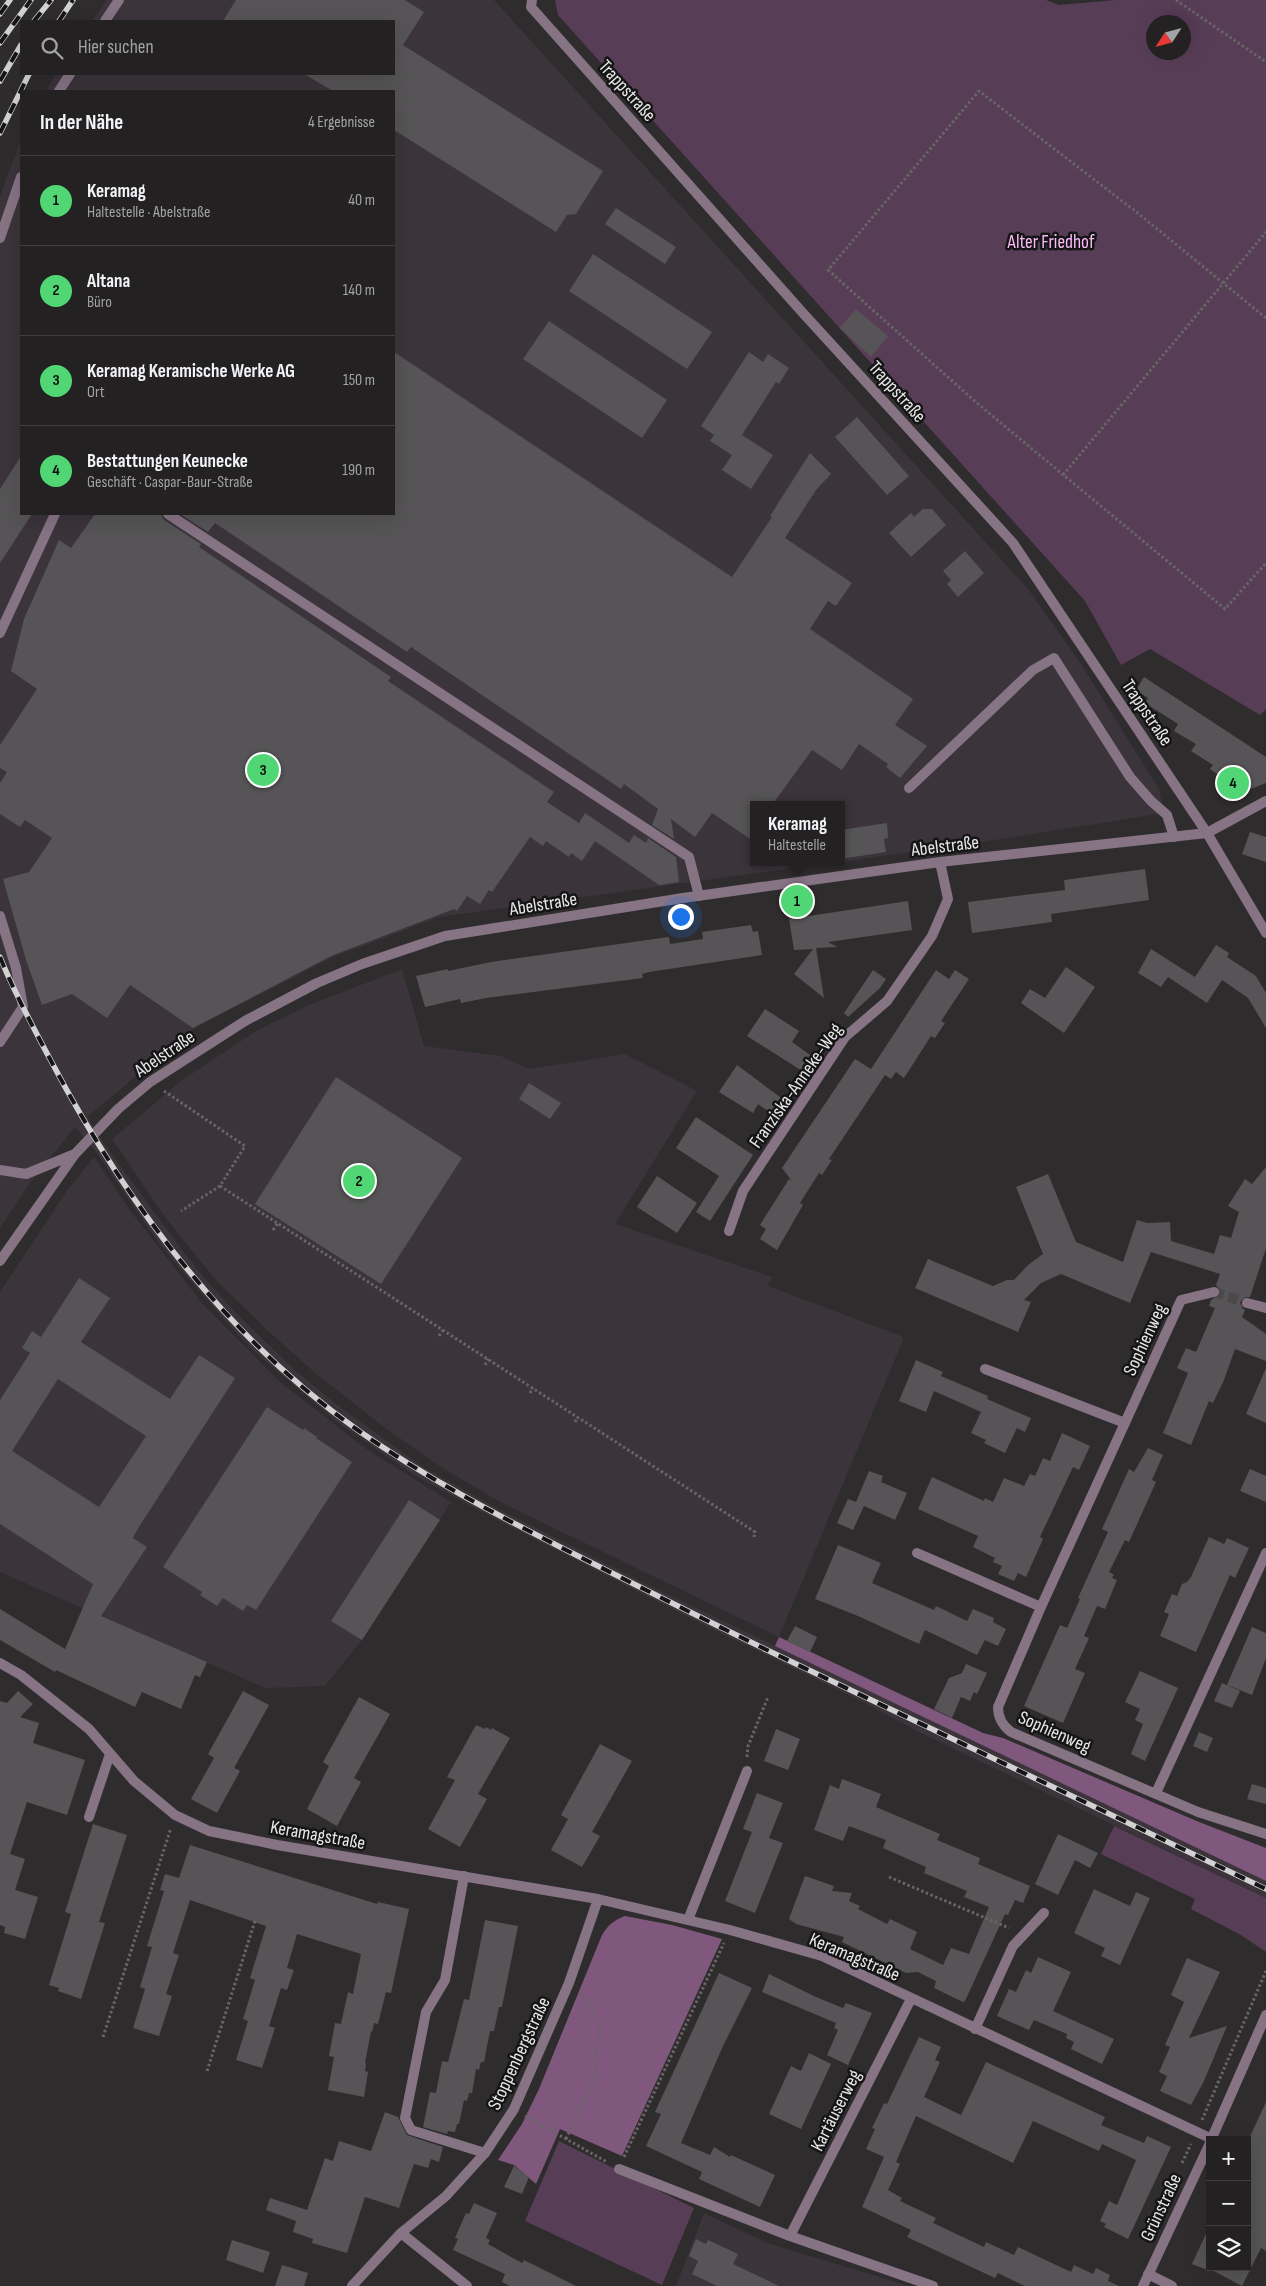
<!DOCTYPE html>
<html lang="de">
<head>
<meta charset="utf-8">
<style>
  body { margin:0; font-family:"Sofia Sans Condensed",sans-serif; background:#2f2e2f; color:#f1f3f6 }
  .controls { position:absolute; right:15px; bottom:15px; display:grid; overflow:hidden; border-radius:0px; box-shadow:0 5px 20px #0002 }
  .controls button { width:45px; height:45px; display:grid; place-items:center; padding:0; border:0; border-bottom:1px solid #403e40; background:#232122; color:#f1f3f6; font:25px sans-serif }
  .compass { position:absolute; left:1146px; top:15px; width:45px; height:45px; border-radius:50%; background:#232122; box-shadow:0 5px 20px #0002; rotate:234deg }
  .you { position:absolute; left:680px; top:916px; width:18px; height:18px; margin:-12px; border:4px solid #fff; border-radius:50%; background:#1a73e8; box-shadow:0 0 0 8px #1a73e833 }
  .badge { display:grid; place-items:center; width:32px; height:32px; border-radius:50%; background:#50d674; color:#111; font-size:16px; font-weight:700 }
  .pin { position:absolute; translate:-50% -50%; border:2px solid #fff; box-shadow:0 1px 5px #0006 }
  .popup { position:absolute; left:750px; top:801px; width:95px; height:65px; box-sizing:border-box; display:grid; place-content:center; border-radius:0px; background:#232122; filter:drop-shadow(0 1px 4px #0005); font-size:16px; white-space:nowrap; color:#a3a3a5 }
  .popup b { font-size:19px; color:#f1f3f6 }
  .popup::after { content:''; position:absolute; left:50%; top:100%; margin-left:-10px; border:10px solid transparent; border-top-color:#232122 }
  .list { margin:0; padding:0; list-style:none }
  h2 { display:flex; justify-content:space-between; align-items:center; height:65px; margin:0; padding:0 20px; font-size:21px }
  h2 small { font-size:16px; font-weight:400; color:#a3a3a5 }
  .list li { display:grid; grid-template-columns:32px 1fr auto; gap:15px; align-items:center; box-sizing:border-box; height:90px; padding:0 20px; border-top:1px solid #403e40 }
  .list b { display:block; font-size:19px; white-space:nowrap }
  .list p { margin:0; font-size:16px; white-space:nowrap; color:#a3a3a5 }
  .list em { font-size:16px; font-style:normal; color:#a3a3a5 }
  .icon { flex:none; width:28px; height:28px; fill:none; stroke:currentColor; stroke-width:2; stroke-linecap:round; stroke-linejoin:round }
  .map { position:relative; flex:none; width:1266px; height:2286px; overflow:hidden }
  .search { position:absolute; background:#232122; box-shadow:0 5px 20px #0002; left:20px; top:20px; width:375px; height:55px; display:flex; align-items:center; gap:12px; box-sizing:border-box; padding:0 18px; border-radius:0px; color:#a3a3a5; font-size:19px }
  .panel { position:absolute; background:#232122; box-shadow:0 5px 20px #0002; left:20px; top:90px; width:375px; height:425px; border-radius:0px }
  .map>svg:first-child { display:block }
</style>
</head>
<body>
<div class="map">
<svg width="1266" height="2286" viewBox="0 0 1266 2286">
  <rect width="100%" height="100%" fill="#2f2c2e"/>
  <path fill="#3b343b" d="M106,0H494L1028,589L1081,664L1159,789L1164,813L1008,838L841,862V805H753V862H837L439,917L331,958L193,1029L87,1117L105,1145L179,1246L205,1279L239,1316L298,1373L336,1404L423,1467L489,1504L644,1583L1266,1881V1898L921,1733L855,1698L706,1626L501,1522L414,1475L336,1421L255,1352L226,1322L161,1246L97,1153L75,1127L27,1187L0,1228V196L21,140V514H394V91H46L56,74H394V21H92Z
    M402,969L424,1046L501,1056L529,1069L625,1054L697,1091L615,1224L772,1277L768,1286L901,1336L903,1340L779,1637L502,1503L441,1467L388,1430L315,1373L266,1329L215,1279L165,1217L112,1139L181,1081L256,1031L307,1006Z
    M94,1157L132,1213L202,1303L279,1381L365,1448L451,1502L362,1640L325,1686L265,1688L0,1572V1292L66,1192Z
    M704,2213L767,2243L909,2286H676Z"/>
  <path fill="#583d56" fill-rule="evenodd" d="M555,0H1046L1059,5L1116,0H1266V709L1260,715L1150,649L1121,665L1085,601L558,15ZM1154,22H1184V52H1154Z
    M1114,1826L1266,1898V1952L1241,1935L1191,1909L1195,1899L1101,1854Z
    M559,2141L694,2208L662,2285L525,2221Z"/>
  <path fill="#80577d" d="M779,1637L983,1733L1003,1738L1199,1822L1266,1848V1881L775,1646Z
    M625,1916L672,1925L722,1939L622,2156L560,2129L536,2184L514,2165L498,2160L522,2124L539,2089L602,1935C608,1925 614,1920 625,1916Z"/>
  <path fill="#565456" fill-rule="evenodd" d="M236,0H405L424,12L403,45L603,171L576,214L567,215L556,232L394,130V91H333L304,74H394V21H223Z
    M616,208L676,247L665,264L605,224Z
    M593,254L712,332L687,369L569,291Z
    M856,309L888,336L871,357L840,328Z
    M549,321L667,400L642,438L523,359Z
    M394,352L732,577L772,517L770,516L810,453L831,474L816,490L785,538L852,583L836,606L828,601L810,629L913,699L895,725L927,746L900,778L886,767L888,764L859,744L842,770L812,750L772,805H753V841L712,813L695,837L671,819L674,839L652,825L658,809L624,784L621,789L411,647L407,652L215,523L208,532L180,514H394Z
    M749,352L763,362L768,354L789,368L779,384L776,382L742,435L773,455L751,489L722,470L732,455L710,441L714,435L701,426Z
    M857,417L909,476L887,495L835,437Z
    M21,456V514H32L0,563V489Z
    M923,509H932L946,525L911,557L889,533L911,513L914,517Z
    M95,514H161L164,520L201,544L199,547L391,677L388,681L554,792L547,802L579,823L585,813L629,843L634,835L646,843L648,838L676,857L679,882L659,885L595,841L582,861L571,853L569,857L546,841L543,846L530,837L492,892L489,890L480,904L467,896L457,911L454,909L331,956L193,1028L130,985L107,1018L72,994L42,1005L26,960L3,879L29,872L52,838L25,820L20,827L0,814V783L7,772L0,768V745L37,689L11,671L24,619L59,540L71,548Z
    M965,551L984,573L958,597L947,584L951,580L943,571Z
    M1144,677L1266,757V783L1228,798L1217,774L1210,769L1213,765L1191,751L1196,744L1174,731L1178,724L1145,703L1148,698L1136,690Z
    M887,823L888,838L884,839L886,852L841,859V830Z
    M1250,832L1266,837V862L1242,854Z
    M1145,869L1149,900L1051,914L1052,922L972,933L968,902L1065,890L1064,880Z
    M908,901L912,930L828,942L837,947L816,948L824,998L794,974L813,949L794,950L789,919Z
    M751,925L753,932L758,931L762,955L649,972L642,974L643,978L486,998L461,1003L460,999L425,1007L416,976L448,969V971L491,962L669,937L670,944L703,939L702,932Z
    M1216,945L1229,953L1227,957L1256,976L1266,993V1028L1248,998L1222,980L1207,1003L1168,977L1161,987L1138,973L1151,949L1195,977Z
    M1066,967L1095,987L1064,1033L1021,1003L1030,989L1045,998Z
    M873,970L886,979L880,988L848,1017L844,1013Z
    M936,970L949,979L955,970L969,979L941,1021L945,1023L935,1038L931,1036L904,1078L896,1072L891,1079L885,1075L829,1159L832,1160L822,1175L819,1173L800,1203L803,1205L777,1250L760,1239L766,1229L760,1225L789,1179L792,1181L782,1168L855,1059L871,1069Z
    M765,1009L799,1031L792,1042L817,1060L807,1074L747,1036Z
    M737,1065L788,1103L778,1118L758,1104L753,1113L719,1092Z
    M336,1077L462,1158L381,1284L255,1204Z
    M529,1083L561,1103L550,1119L519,1099Z
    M696,1117L753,1155L710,1221L696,1212L719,1176L676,1148Z
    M1266,1167V1248L1250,1297H1245L1240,1302L1242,1308L1245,1310L1242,1317L1266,1334V1361L1235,1349L1224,1380L1213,1403L1209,1401L1191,1445L1163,1433L1188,1373L1177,1368L1186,1348L1196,1352L1215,1308L1209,1306L1211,1300L1220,1294V1290L1216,1285L1220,1274L1151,1252L1130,1303L1061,1274L1041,1283L1024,1300L1031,1302L1018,1332L915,1288L928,1259L993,1286L1007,1280H1014L1028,1265L1043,1254L1016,1187L1048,1174L1076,1242L1123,1262L1137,1220L1147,1223L1170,1222L1171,1241L1214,1254L1220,1235L1231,1238L1239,1212L1228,1206L1245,1179L1252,1184Z
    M657,1176L697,1203L677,1233L637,1207Z
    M79,1278L110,1298L81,1342L170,1399L199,1355L235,1378L137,1530L133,1538L147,1547L101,1616L207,1662L200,1677L195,1675L181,1709L142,1692L135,1707L56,1670L55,1672L0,1640V1609L65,1649L93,1584L0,1524V1400L30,1353L22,1348L32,1331L41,1337ZM58,1379L146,1436L99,1507L12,1451Z
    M916,1360L943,1372L941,1376L988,1396L987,1399L1031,1418L1025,1432L1017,1428L1005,1453L984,1443L986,1440L971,1433L981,1412L934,1391L926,1412L899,1401Z
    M1266,1368V1423L1246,1414Z
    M267,1407L303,1430L304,1428L317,1437L316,1438L352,1462L256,1610L247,1605L243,1611L223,1598L217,1606L200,1595L202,1592L163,1567Z
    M1062,1433L1090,1446L1079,1470L1073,1467L1040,1537L1043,1539L1026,1577L1018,1573L1014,1581L998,1574L1002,1566L993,1562L995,1558L973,1547L978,1536L918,1509L932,1477L984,1501L985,1498L993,1502L1004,1478L1024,1486L1030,1474L1035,1476L1043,1458L1050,1461Z
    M1148,1448L1163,1455L1152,1480L1156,1482L1129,1542L1125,1540L1109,1572L1114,1575L1112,1578L1117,1580L1105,1609L1097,1606L1084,1636L1089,1638L1075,1669L1085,1673L1063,1723L1024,1706L1060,1625L1067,1628L1080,1599L1078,1598L1108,1532L1102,1529L1129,1469L1134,1472Z
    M1250,1469L1266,1476V1502L1240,1491Z
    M869,1471L883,1476L881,1482L907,1493L895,1520L864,1506L853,1530L837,1523L848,1499L856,1502Z
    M409,1500L440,1520L362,1640L331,1621Z
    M1209,1537L1224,1544L1227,1538L1249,1548L1235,1578L1230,1575L1196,1652L1160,1636L1169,1614L1164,1612L1172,1594L1177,1596L1182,1584L1187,1582L1191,1577Z
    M838,1545L881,1563L872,1583L934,1610L936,1606L967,1621L973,1609L994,1618L993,1622L1006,1629L998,1646L985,1640L977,1655L925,1630L919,1644L858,1616L815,1599Z
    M795,1626L817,1637L810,1652L787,1641Z
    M1252,1627L1266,1633V1658L1252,1695L1227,1685Z
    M966,1664L987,1673L977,1694L974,1692L970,1701L961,1697L952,1718L934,1709L949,1678L962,1673Z
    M1140,1671L1178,1688L1145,1761L1131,1754L1143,1724L1135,1720L1140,1709L1125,1702Z
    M1222,1683L1240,1691L1232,1708L1214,1701Z
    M18,1691L33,1704L20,1717L39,1723L33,1743L85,1760L67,1815L27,1802L10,1854L25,1859L15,1890L38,1897L25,1939L4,1933L5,1927L0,1925V1701L7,1703Z
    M243,1691L269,1705L234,1768L240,1771L217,1813L191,1799L214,1758L208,1754Z
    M359,1697L390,1714L354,1778L361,1782L337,1826L307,1809L329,1766L323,1762Z
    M476,1725L485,1729L486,1727L491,1730L492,1728L510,1738L478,1794L487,1799L460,1847L428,1829L455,1780L447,1777Z
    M776,1729L800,1739L788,1770L764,1761Z
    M1199,1732L1213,1738L1207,1752L1193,1746Z
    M600,1744L632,1761L592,1832L600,1836L582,1867L551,1850L568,1819L561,1815Z
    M842,1779L881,1794L876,1807L940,1834L937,1840L980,1858L978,1864L1030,1886L1023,1903L1015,1900L1008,1915L1005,1914L965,2001L963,2002L934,1988L936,1981L918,1972L906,1973L842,1942L844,1937L796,1924L789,1919L805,1876L834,1886L832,1891L852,1893L849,1901L860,1906L858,1909L887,1924L890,1919L917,1932L910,1949L943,1965L951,1948L969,1954L989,1907L964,1897L967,1891L924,1873L926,1867L883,1848L886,1840L849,1826L843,1841L814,1830L830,1785L839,1789Z
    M1252,1784L1266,1788V1804L1247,1799Z
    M757,1793L783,1803L769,1838L783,1843L755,1913L725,1901L752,1832L743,1829Z
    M93,1824L127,1835L99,1922L105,1923L81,1999L58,1991L59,1988L49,1985L71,1914L65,1912Z
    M1058,1834L1098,1853L1090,1868L1075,1860L1058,1895L1035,1884Z
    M190,1845L377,1904L378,1902L409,1909L391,1993L386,1992L378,2024L374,2023L372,2032L371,2031L365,2063H366L365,2071L368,2072L364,2097L328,2090L334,2057L329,2056L335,2023L341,2024L348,1992L353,1994L361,1954L297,1934L287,1968L294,1970L287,1990L281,1988L269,2026L275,2028L262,2068L236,2060L248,2021L243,2019L255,1980L250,1978L266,1926L190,1900L173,1953L179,1955L166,1994L172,1996L159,2036L133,2028L145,1989L140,1987L152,1947L147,1946L164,1891L160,1890L165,1874L179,1878Z
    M1094,1889L1130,1906L1136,1892L1150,1898L1120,1965L1101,1956L1105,1948L1074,1933Z
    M485,1920L518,1926L502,2007H499L494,2031H490L484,2062H481L479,2070L476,2069L472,2093H469L467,2101L464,2100L459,2124H457L455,2132L448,2131L447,2134L423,2127L430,2092L436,2093L442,2061L448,2062L464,1999L469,2000Z
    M1038,1957L1071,1972L1053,2011L1114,2039L1102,2064L1071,2049L1074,2042L1066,2038L1067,2034L1034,2020L1029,2030L997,2016L1009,1989L1016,1992L1026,1970L1031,1973Z
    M1187,1958L1220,1972L1189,2038L1227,2026L1204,2081L1191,2105L1160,2091L1167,2076L1159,2072L1170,2047L1165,2045L1184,2002L1171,1995Z
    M719,1973L752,1988L723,2046L681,2143L710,2155L714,2147L730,2157L731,2155L775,2175L760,2207L699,2179L702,2172L646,2146L661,2114L655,2112Z
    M769,1974L816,1997L843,2008L846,2003L872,2013L848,2065L827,2055L838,2030L834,2028L836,2023L762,1992Z
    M919,2037L941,2047L935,2060L940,2062L924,2097L961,2115L986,2062L1105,2117L1101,2125L1144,2143L1147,2136L1171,2147L1128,2239L1104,2227L1106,2224L1100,2221L1109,2201L1117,2205L1136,2160L1102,2144L1099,2151L1033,2121L1013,2163L916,2116L896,2162L900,2164L888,2190L902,2198L900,2201L936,2218L933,2223L984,2247L986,2242L1014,2255L1018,2247L1071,2272L1074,2265L1093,2274L1096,2268L1110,2275L1108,2281L1119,2286H1025L998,2273L995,2278L907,2237L911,2230L862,2207L884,2157L866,2149L875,2129L872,2128L884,2103L887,2104Z
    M809,2053L831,2064L801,2129L769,2114L791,2066L801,2071Z
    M1266,2102V2251L1261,2248L1242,2286L1210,2269V2271L1192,2264L1210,2225V2267H1247V2143Z
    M385,2112L398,2117L407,2135L443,2147L439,2162L431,2159L428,2168L414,2164L399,2208L365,2197L347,2253L312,2243L313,2239L293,2232L296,2221L266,2210L270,2198L307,2210L325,2158L333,2161L339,2141L371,2151Z
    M514,2166L529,2177L522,2194L504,2187Z
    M474,2203L497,2213L486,2238L490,2240L488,2244L522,2263L524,2260L576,2286H510L502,2282L505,2274L453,2250L458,2239L455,2238L466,2213L469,2214Z
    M696,2239L706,2244L708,2240L738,2254L733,2264L779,2286H717L692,2274L698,2261L689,2256Z
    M232,2240L270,2252L263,2273L226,2260Z
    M282,2265L308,2273L304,2286H275Z"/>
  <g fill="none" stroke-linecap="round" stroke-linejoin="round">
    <path stroke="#4b484a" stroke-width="10" stroke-dasharray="10 5" stroke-linecap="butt" d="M1214,1292L1247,1303"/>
    <path stroke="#686567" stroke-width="3" stroke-dasharray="2.5 2.5" stroke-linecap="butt" d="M1176,0L1266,62
      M1266,318L1139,214L979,91L828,270L978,404L1225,609L1266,563
      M1063,475L1266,232
      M164,1091L245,1146L220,1186L181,1211
      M220,1186L755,1532L754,1537
      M273,1230L278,1223
      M439,1336L443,1330
      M485,1365L488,1359
      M530,1393L533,1388
      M575,1422L578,1417
      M747,1757L748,1746L768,1697
      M889,1877L1009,1928
      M103,2037L171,1828
      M207,2071L256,1918
      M525,2116L607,2162
      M1202,2120L1266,1971
      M566,2139L595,2078L599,2022L581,1991
      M624,2157L724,1943
      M1182,2163L1191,2144"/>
    <path stroke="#867384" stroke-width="10" d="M168,514L689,857L699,896
      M0,633L55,514
      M909,788L1033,670L1054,658L1130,777L1151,801L1167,815L1174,837
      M89,1817L110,1754
      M464,1876L445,1980L426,2012L405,2118L411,2130L485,2153"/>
    <path stroke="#867384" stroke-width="10" d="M532,0L531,7L802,312L1013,543L1207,833L1266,933
      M105,21L119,0
      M59,91L70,74
      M0,238L21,177
      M0,916L16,968L23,1007L0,1042
      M0,1170L26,1174L75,1154
      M729,1231L743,1191L845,1037L887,1001L932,936L948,899L940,862
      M0,1261L75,1154L118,1109L150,1082L245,1021L317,983L362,964L445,936L683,898L940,862L1207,833L1266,801
      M1214,1292L1181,1300L1041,1607L998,1707C998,1718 1002,1725 1011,1732L1198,1812L1266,1834
      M1247,1303L1266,1308
      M985,1369L1125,1423
      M917,1553L1041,1607
      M0,1663L21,1675L89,1729L134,1781L175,1815L209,1831L277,1845L598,1899L730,1930L822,1956L1212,2139
      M1156,1793L1266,1553
      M688,1920L747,1771
      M975,2029L1013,1946L1044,1913
      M1211,2140L1266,2015
      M619,2169L790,2236L933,2286
      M401,2233L467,2286
      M790,2236L911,1999
      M1148,2274L1172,2286
      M352,2286L401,2233L446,2196L485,2153L514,2109L569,1983L598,1899
      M1143,2286L1210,2143"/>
    <g stroke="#d3d2d3" stroke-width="5.5">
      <path id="rail" d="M0,14L10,0
        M34,21L51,0
        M59,21L73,0
        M0,43L31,0
        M0,81L21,45
        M0,133L29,74
        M0,957C14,992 32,1025 50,1059C125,1202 226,1337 359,1431C426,1478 497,1515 570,1552C636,1585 701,1618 767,1650C933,1730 1100,1809 1266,1889"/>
    </g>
    <use href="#rail" stroke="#161516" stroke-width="4" stroke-dasharray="11" stroke-linecap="butt"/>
  </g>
  <g text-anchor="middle" stroke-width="5" stroke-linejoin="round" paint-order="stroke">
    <g font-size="19" fill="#e9e8e9" stroke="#161516">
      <text transform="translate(628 90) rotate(48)" y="7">Trappstraße</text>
      <text transform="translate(898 391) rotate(48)" y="7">Trappstraße</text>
      <text transform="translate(1148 712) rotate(56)" y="7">Trappstraße</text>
      <text transform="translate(945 845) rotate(-7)" y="7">Abelstraße</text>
      <text transform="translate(543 903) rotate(-9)" y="7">Abelstraße</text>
      <text transform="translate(164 1053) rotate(-34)" y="7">Abelstraße</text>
      <text transform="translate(795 1085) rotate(-55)" y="7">Franziska-Anneke-Weg</text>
      <text transform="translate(1144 1339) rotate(-65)" y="7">Sophienweg</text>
      <text transform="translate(1055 1731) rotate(24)" y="7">Sophienweg</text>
      <text transform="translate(318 1834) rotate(10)" y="7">Keramagstraße</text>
      <text transform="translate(855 1956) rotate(23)" y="7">Keramagstraße</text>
      <text transform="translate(518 2053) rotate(-65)" y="7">Stoppenbergstraße</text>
      <text transform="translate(835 2110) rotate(-63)" y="7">Kartäuserweg</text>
      <text transform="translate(1160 2207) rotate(-65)" y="7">Grünstraße</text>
    </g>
    <g font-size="19" fill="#fcbbf7" stroke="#161516">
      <text x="1051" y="248">Alter Friedhof</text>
    </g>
  </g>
</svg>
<div class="controls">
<button>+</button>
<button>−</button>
<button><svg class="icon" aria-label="layers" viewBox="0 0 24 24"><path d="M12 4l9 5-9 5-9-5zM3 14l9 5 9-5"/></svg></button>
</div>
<svg class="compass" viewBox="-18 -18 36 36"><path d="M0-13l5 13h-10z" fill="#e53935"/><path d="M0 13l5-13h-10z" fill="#a3a3a5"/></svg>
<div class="you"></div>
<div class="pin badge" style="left:797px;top:901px">1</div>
<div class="popup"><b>Keramag</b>Haltestelle</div>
<div class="pin badge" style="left:359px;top:1181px">2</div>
<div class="pin badge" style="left:263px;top:770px">3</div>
<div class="pin badge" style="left:1233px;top:783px">4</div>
<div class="search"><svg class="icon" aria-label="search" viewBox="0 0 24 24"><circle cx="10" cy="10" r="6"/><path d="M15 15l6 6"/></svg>Hier suchen</div>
<section class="panel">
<h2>In der Nähe<small>4 Ergebnisse</small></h2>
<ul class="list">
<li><span class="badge">1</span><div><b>Keramag</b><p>Haltestelle · Abelstraße</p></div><em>40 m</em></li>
<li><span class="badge">2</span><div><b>Altana</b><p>Büro</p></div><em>140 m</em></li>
<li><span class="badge">3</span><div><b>Keramag Keramische Werke AG</b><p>Ort</p></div><em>150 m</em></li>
<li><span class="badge">4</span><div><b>Bestattungen Keunecke</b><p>Geschäft · Caspar-Baur-Straße</p></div><em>190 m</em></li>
</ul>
</section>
</div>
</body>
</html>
